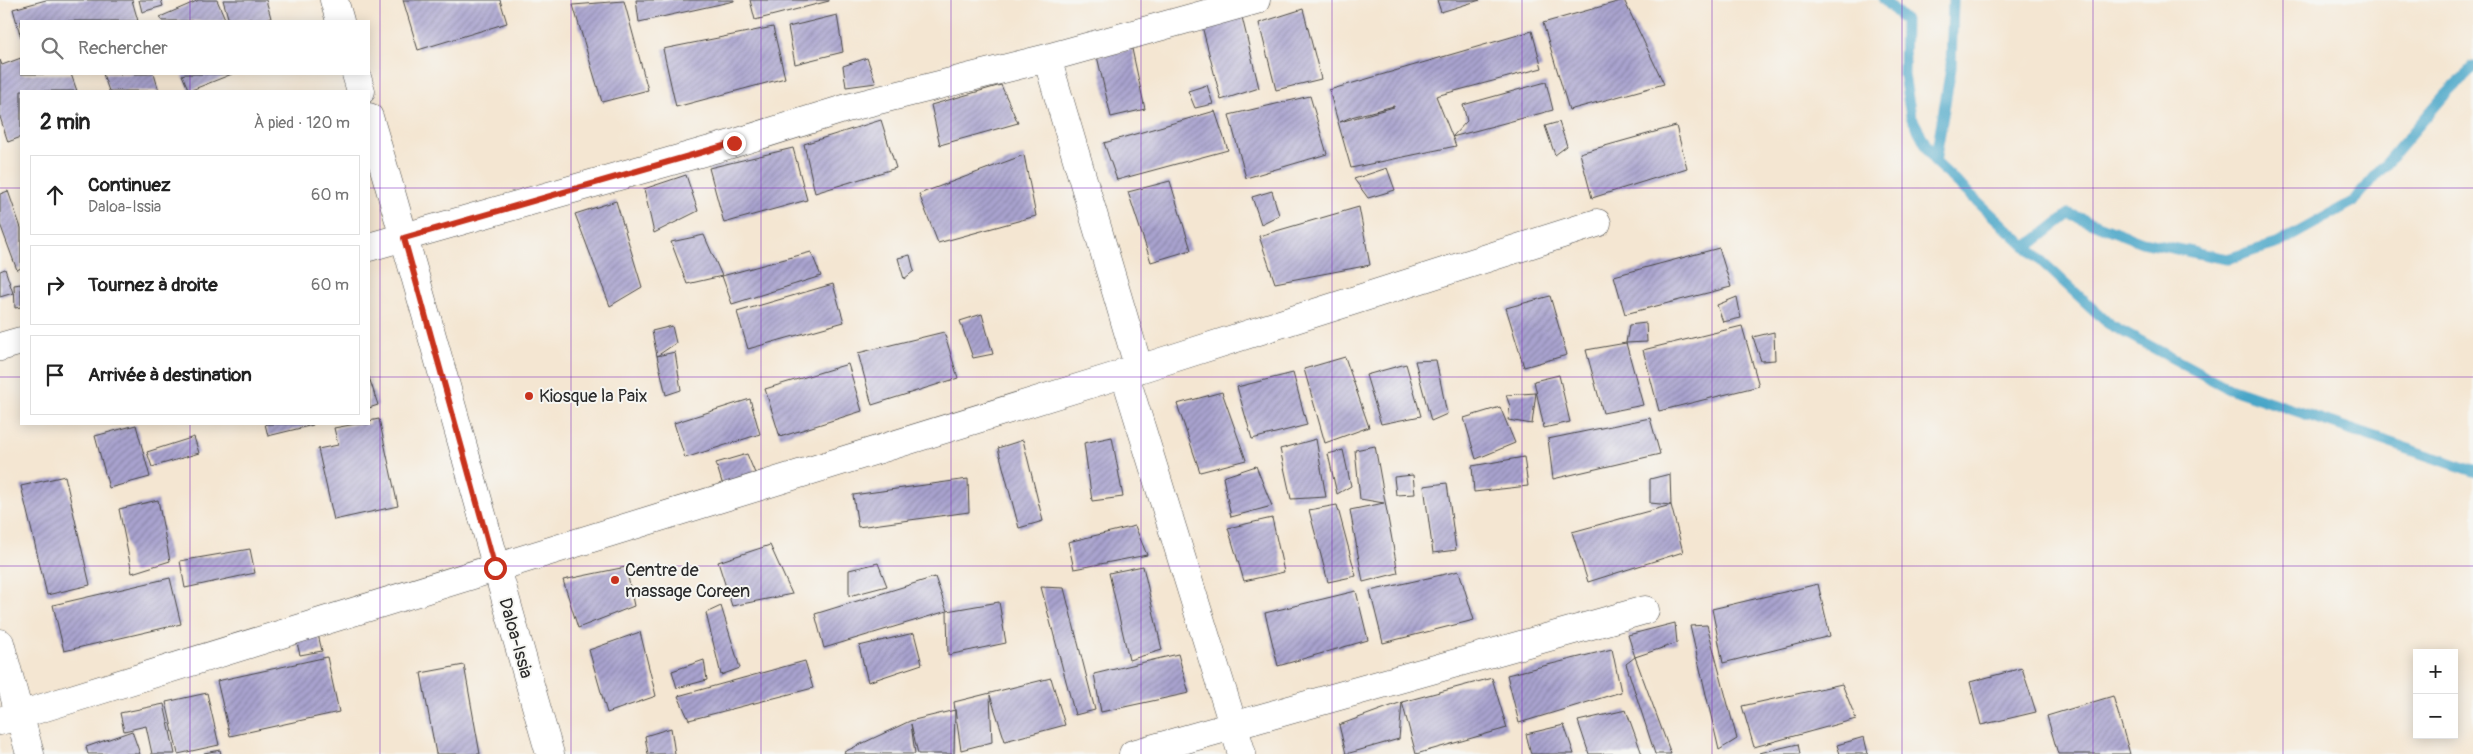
<!DOCTYPE html>
<html lang="fr">
<head>
<meta charset="utf-8">
<style>
  body { margin:0; font-family:Pangolin,sans-serif; background:#f6f6f6; color:#222 }
  .controls { position:absolute; right:15px; bottom:15px; display:grid; overflow:hidden; border-radius:0px; box-shadow:0 2px 12px #0003 }
  .controls button { width:45px; height:45px; display:grid; place-items:center; padding:0; border:0; border-bottom:1px solid #e0e0e0; background:#fff; color:#222; font:25px sans-serif }
  .stop { position:absolute; width:15px; height:15px; margin:-11px; border:4px solid #c8321e; border-radius:50%; background:#fff }
  .stop.end { background:#c8321e; border-color:#fff; box-shadow:0 1px 5px #0008 }
  .list { margin:0; padding:0; list-style:none }
  h2 { display:flex; justify-content:space-between; align-items:center; height:65px; margin:0; padding:0 20px; font-size:21px }
  h2 small { font-size:16px; font-weight:400; color:#767676 }
  .list li { display:grid; grid-template-columns:32px 1fr auto; gap:15px; align-items:center; box-sizing:border-box; height:80px; margin:0 10px 10px; padding:0 10px; border:1px solid #e0e0e0; border-radius:0px }
  .list b { display:block; font-size:19px; white-space:nowrap }
  .list p { margin:0; font-size:16px; white-space:nowrap; color:#767676 }
  .list em { font-size:16px; font-style:normal; color:#767676 }
  .icon { flex:none; width:28px; height:28px; fill:none; stroke:currentColor; stroke-width:2; stroke-linecap:round; stroke-linejoin:round }
  .map { position:relative; flex:none; width:2473px; height:754px; overflow:hidden }
  .search { position:absolute; background:#fff; box-shadow:0 2px 12px #0003; left:20px; top:20px; width:350px; height:55px; display:flex; align-items:center; gap:12px; box-sizing:border-box; padding:0 18px; border-radius:0px; color:#767676; font-size:19px }
  .panel { position:absolute; background:#fff; box-shadow:0 2px 12px #0003; left:20px; top:90px; width:350px; height:335px; border-radius:0px }
  .map>svg:first-child { display:block }
</style>
</head>
<body>
<div class="map">
<svg width="2473" height="754" viewBox="0 0 2473 754">
  <defs>
    <pattern id="building-hatch" width="6" height="6" patternUnits="userSpaceOnUse" patternTransform="scale(1.25)"><rect width="6" height="6" fill="#a9a3cf"/><path d="M-1 1l2-2M0 6l6-6M5 7l2-2" fill="none" stroke="#8a85a8"/></pattern>
  </defs>
  <rect width="100%" height="100%" fill="#f6f6f2"/>
  <filter id="ink" filterUnits="userSpaceOnUse"><feTurbulence type="fractalNoise" baseFrequency=".02" numOctaves="2"/><feDisplacementMap in="SourceGraphic" scale="10" xChannelSelector="R" yChannelSelector="G"/><feConvolveMatrix kernelMatrix="1 2 1 2 8 2 1 2 1" color-interpolation-filters="sRGB"/></filter>
  <filter id="wash" filterUnits="userSpaceOnUse"><feTurbulence type="fractalNoise" baseFrequency=".0096" numOctaves="4" result="noise"/><feDisplacementMap in="SourceGraphic" scale="20" xChannelSelector="R" yChannelSelector="G"/><feGaussianBlur stdDeviation="1.12" result="paint"/><feColorMatrix in="noise" values="0 0 0 0 0 0 0 0 0 0 0 0 0 0 0 0 0 1.4 0 .05"/><feComposite in="paint" operator="in"/></filter>
  <g filter="url(#wash)">
    <rect width="100%" height="100%" fill="#f4e6d2"/>
    <g fill="none" stroke-linecap="round" stroke-linejoin="round">
      <path stroke="#4aa6c8" stroke-width="11" d="M1884,0L1905,20L1904,75L1911,116L1935,162L2109,324L2226,387L2473,471
        M1935,162L1951,68L1953,0
        M2027,247L2069,214L2142,242L2227,259L2279,243L2354,201L2443,97L2473,67"/>
    </g>
    <g id="blocks">
      <path fill="url(#building-hatch)" fill-rule="evenodd" d="M46,0H132L138,21H21V38L13,9Z
        M139,0H161L163,6L142,12Z
        M199,0H217L226,21H162L160,17Z
        M223,0H266L271,18L259,21H251V19L229,21Z
        M403,0H500L507,23L418,50Z
        M636,0H734V1L639,22Z
        M750,0H829V1L755,20Z
        M1437,0H1480L1441,12Z
        M1624,0L1664,84L1569,110L1543,23Z
        M624,1L648,90L602,102L573,5Z
        M1303,9L1321,79L1276,90L1259,23Z
        M837,15L843,52L795,64L788,27Z
        M1242,17L1259,88L1221,100L1202,26Z
        M773,27L785,78L676,107L663,49Z
        M1532,31L1542,68L1436,96L1456,146L1351,168L1329,90ZM1394,106V107L1340,122L1351,117Z
        M1132,49L1145,109L1111,117L1097,56Z
        M21,58V74H71L77,91H21V137L8,142L0,117V60L2,65Z
        M867,58L876,83L846,87L843,66Z
        M103,74H154L159,91H109Z
        M185,74H232L189,91L182,75Z
        M1546,82L1553,110L1452,137L1467,121L1463,105Z
        M1001,85L1018,123L940,145L931,105Z
        M1207,85L1213,104L1195,108L1188,91Z
        M1310,96L1327,154L1246,178L1229,115Z
        M1215,111L1228,150L1117,180L1104,143Z
        M881,120L896,168L815,193L804,144Z
        M1559,122L1567,146L1555,155L1545,126Z
        M1676,126L1687,168L1592,198L1580,153Z
        M793,148L807,200L724,223L709,168Z
        M1024,155L1036,216L938,243L919,194Z
        M1387,168L1395,190L1368,198L1354,179Z
        M686,175L698,211L654,233L644,189Z
        M1170,181L1191,250L1151,262L1128,192Z
        M8,191L21,228V268L17,270L0,224V194Z
        M1272,191L1279,215L1261,224L1252,197Z
        M616,201L642,287L610,306L575,214Z
        M1359,207L1370,265L1275,283L1259,236Z
        M704,235L722,276L687,284L671,242Z
        M1719,248L1731,287L1625,314L1614,276Z
        M811,252L821,276L732,304L722,276Z
        M910,255L914,271L904,279L898,258Z
        M5,269L13,293L0,297V271Z
        M21,284V307L15,308L14,285Z
        M833,284L844,322L748,349L737,312Z
        M1550,296L1567,355L1524,367L1506,308Z
        M1737,297L1741,318L1723,322L1717,305Z
        M982,314L993,354L973,358L960,321Z
        M1646,323L1647,342L1626,343L1629,325Z
        M672,326L676,343L657,356L652,331Z
        M1742,326L1759,386L1659,411L1643,350Z
        M944,332L958,378L872,405L858,353Z
        M1774,332L1775,360L1761,361L1753,337Z
        M1626,343L1643,405L1603,413L1586,350Z
        M675,352L681,390L666,395L657,356Z
        M1345,357L1369,427L1325,443L1304,369Z
        M1436,360L1447,414L1431,421L1415,361Z
        M848,364L862,411L780,437L765,389Z
        M1406,364L1421,416L1381,424L1366,375Z
        M1293,373L1307,425L1252,439L1237,387Z
        M1559,375L1570,422L1544,428L1534,381Z
        M369,377L378,405L369,408Z
        M1222,392L1246,460L1200,472L1177,404Z
        M1536,393L1532,424L1508,420L1510,406L1506,395Z
        M750,399L760,434L685,458L674,423Z
        M1500,407L1515,443L1476,459L1464,418Z
        M1650,418L1660,454L1553,479L1548,439Z
        M379,419L398,506L334,520L318,449L338,445L334,428L356,424H369V421Z
        M265,424H313V425L268,436Z
        M136,425L150,477L109,488L95,436Z
        M194,437L199,453L152,467L147,452Z
        M1112,437L1123,497L1092,501L1084,443Z
        M1316,439L1326,497L1291,499L1280,449Z
        M1023,440L1043,521L1019,528L998,448Z
        M1375,446L1398,573L1363,582L1350,510L1384,503L1360,499L1355,450Z
        M1343,450L1351,486L1337,494L1328,454Z
        M747,454L757,478L724,489L716,463Z
        M1524,457L1528,486L1474,492L1472,466Z
        M1256,466L1272,506L1231,517L1223,477Z
        M1670,474L1671,505L1683,552L1588,582L1572,532L1671,505L1650,503V479Z
        M1413,475L1415,494L1396,495L1394,477Z
        M65,476L90,585L47,595L21,486Z
        M968,479L969,512L858,527L853,495Z
        M1447,483L1456,550L1433,553L1424,486Z
        M158,500L170,561L132,573L119,509Z
        M1337,505L1356,576L1328,582L1309,510Z
        M1272,518L1284,572L1244,581L1228,528Z
        M1135,526L1147,555L1074,569L1068,542Z
        M770,545L792,594L732,606L718,562Z
        M250,549L255,573L185,588L180,561Z
        M878,563L887,586L849,596V570Z
        M1143,566L1162,650L1129,660L1109,573Z
        M626,567L634,606L578,628L563,580Z
        M1459,571L1474,620L1383,643L1370,591Z
        M935,577L947,611L999,602L1006,643L948,655L947,611L824,648L815,614Z
        M170,578L181,624L64,651L53,605Z
        M1818,584L1830,636L1723,663L1712,609Z
        M1041,587L1064,588L1095,710L1075,715Z
        M1356,591L1368,640L1278,666L1265,613Z
        M721,606L740,668L721,675L706,613Z
        M1675,623L1677,643L1635,657L1628,635Z
        M1707,625L1737,739L1719,750L1690,626Z
        M316,626L322,651L300,655L294,631Z
        M640,632L656,696L607,713L589,650Z
        M914,633L922,664L868,682L859,646Z
        M1612,649L1621,692L1519,723L1507,675Z
        M1178,654L1189,693L1101,712L1094,674Z
        M327,657L339,712L230,736L217,681Z
        M1635,657L1671,754H1655L1626,664Z
        M704,660L707,680L677,688L672,671Z
        M805,661L813,688L689,720L678,696Z
        M464,665L480,754H436L421,673Z
        M2022,668L2036,712L1981,725L1970,682Z
        M1051,678L1065,725L1005,741L990,695L992,742L961,750L955,710L954,754H918L911,724L915,754H845L844,752L910,721L955,710L954,702Z
        M1492,678L1507,728L1416,754L1402,702L1399,739L1346,754L1339,725L1402,702Z
        M1842,684L1856,719L1754,747L1742,706Z
        M207,693L219,745L178,754L166,702Z
        M2113,696L2130,754H2058L2047,716Z
        M164,704L175,754H152L146,726L124,731L120,713Z
        M1626,710L1642,754H1589L1578,721Z
        M1564,725L1574,754H1531L1526,734Z
        M671,728L675,754H648L645,736Z
        M132,731L140,754H88L86,747Z
        M1864,737L1868,754H1840L1837,745Z
        M1798,744L1800,754H1760L1759,753Z
        M220,750L221,754H204V753Z"/>
    </g>
  </g>
  <g filter="url(#ink)">
    <use href="#blocks" fill-opacity="0" stroke="#494744" stroke-width="1"/>
    <g fill="none" stroke-linecap="round" stroke-linejoin="round">
      <g stroke="#494744" stroke-width="29">
        <path id="minor" d="M1047,58L1139,369
          M369,247L735,143L847,108L1047,58L1256,0
          M0,347L21,341
          M1124,372L1242,754
          M0,643L30,754
          M0,721L1139,369L1597,223
          M1133,754L1645,610"/>
      </g>
      <g stroke="#494744" stroke-width="29">
        <path id="major" d="M334,0L340,21
          M356,74L361,91
          M369,117C432,329 488,542 550,754"/>
      </g>
      <use href="#minor" stroke="#fff" stroke-width="28"/>
      <use href="#major" stroke="#fff" stroke-width="28"/>
    </g>
  </g>
  <g fill="none" stroke-linecap="round" stroke-linejoin="round" filter="url(#ink)">
    <path stroke="#c8321e" stroke-width="6" d="M495,568L404,238L734,143"/>
  </g>
  <path fill="none" stroke="#7b2cbf" stroke-width="1" stroke-opacity="0.55" d="M190,0V21M380,0V754M571,0V754M761,0V754M951,0V754M1141,0V754M1332,0V754M1522,0V754M1712,0V754M1902,0V754M2093,0V754M2283,0V754M190,74V91M0,188H21M369,188H2473M0,377H21M369,377H2473M190,424V754M0,566H2473"/>
  <g fill="#c8321e" stroke="#f6f6f2" stroke-width="2">
    <circle cx="529" cy="396" r="5"/>
    <circle cx="615" cy="580" r="5"/>
  </g>
  <g text-anchor="middle" stroke-width="4" stroke-linejoin="round" paint-order="stroke">
    <g font-size="18" fill="#2b2b2b" stroke="#f6f6f2" text-anchor="start">
      <text x="539" y="402">Kiosque la Paix</text>
      <text x="625" y="576">Centre de<tspan x="625" dy="21">massage Coreen</tspan></text>
    </g>
    <g font-size="18" fill="#2b2b2b" stroke="#f6f6f2">
      <text transform="translate(516 638) rotate(74)" y="6">Daloa-Issia</text>
    </g>
  </g>
</svg>
<div class="controls">
<button>+</button>
<button>−</button>
</div>
<div class="stop" style="left:495px;top:568px"></div>
<div class="stop end" style="left:734px;top:143px"></div>
<div class="search"><svg class="icon" aria-label="search" viewBox="0 0 24 24"><circle cx="10" cy="10" r="6"/><path d="M15 15l6 6"/></svg>Rechercher</div>
<section class="panel">
<h2>2 min<small>À pied · 120 m</small></h2>
<ul class="list">
<li><svg class="icon" aria-label="ahead" viewBox="0 0 24 24"><path d="M12 20V5M6 11l6-6 6 6"/></svg><div><b>Continuez</b><p>Daloa-Issia</p></div><em>60 m</em></li>
<li><svg class="icon" aria-label="right" viewBox="0 0 24 24"><path d="M7 20v-9h11M14 6l5 5-5 5"/></svg><div><b>Tournez à droite</b></div><em>60 m</em></li>
<li><svg class="icon" aria-label="arrive" viewBox="0 0 24 24"><path d="M6 21V4h12l-3 4 3 4H6"/></svg><div><b>Arrivée à destination</b></div></li>
</ul>
</section>
</div>
</body>
</html>
